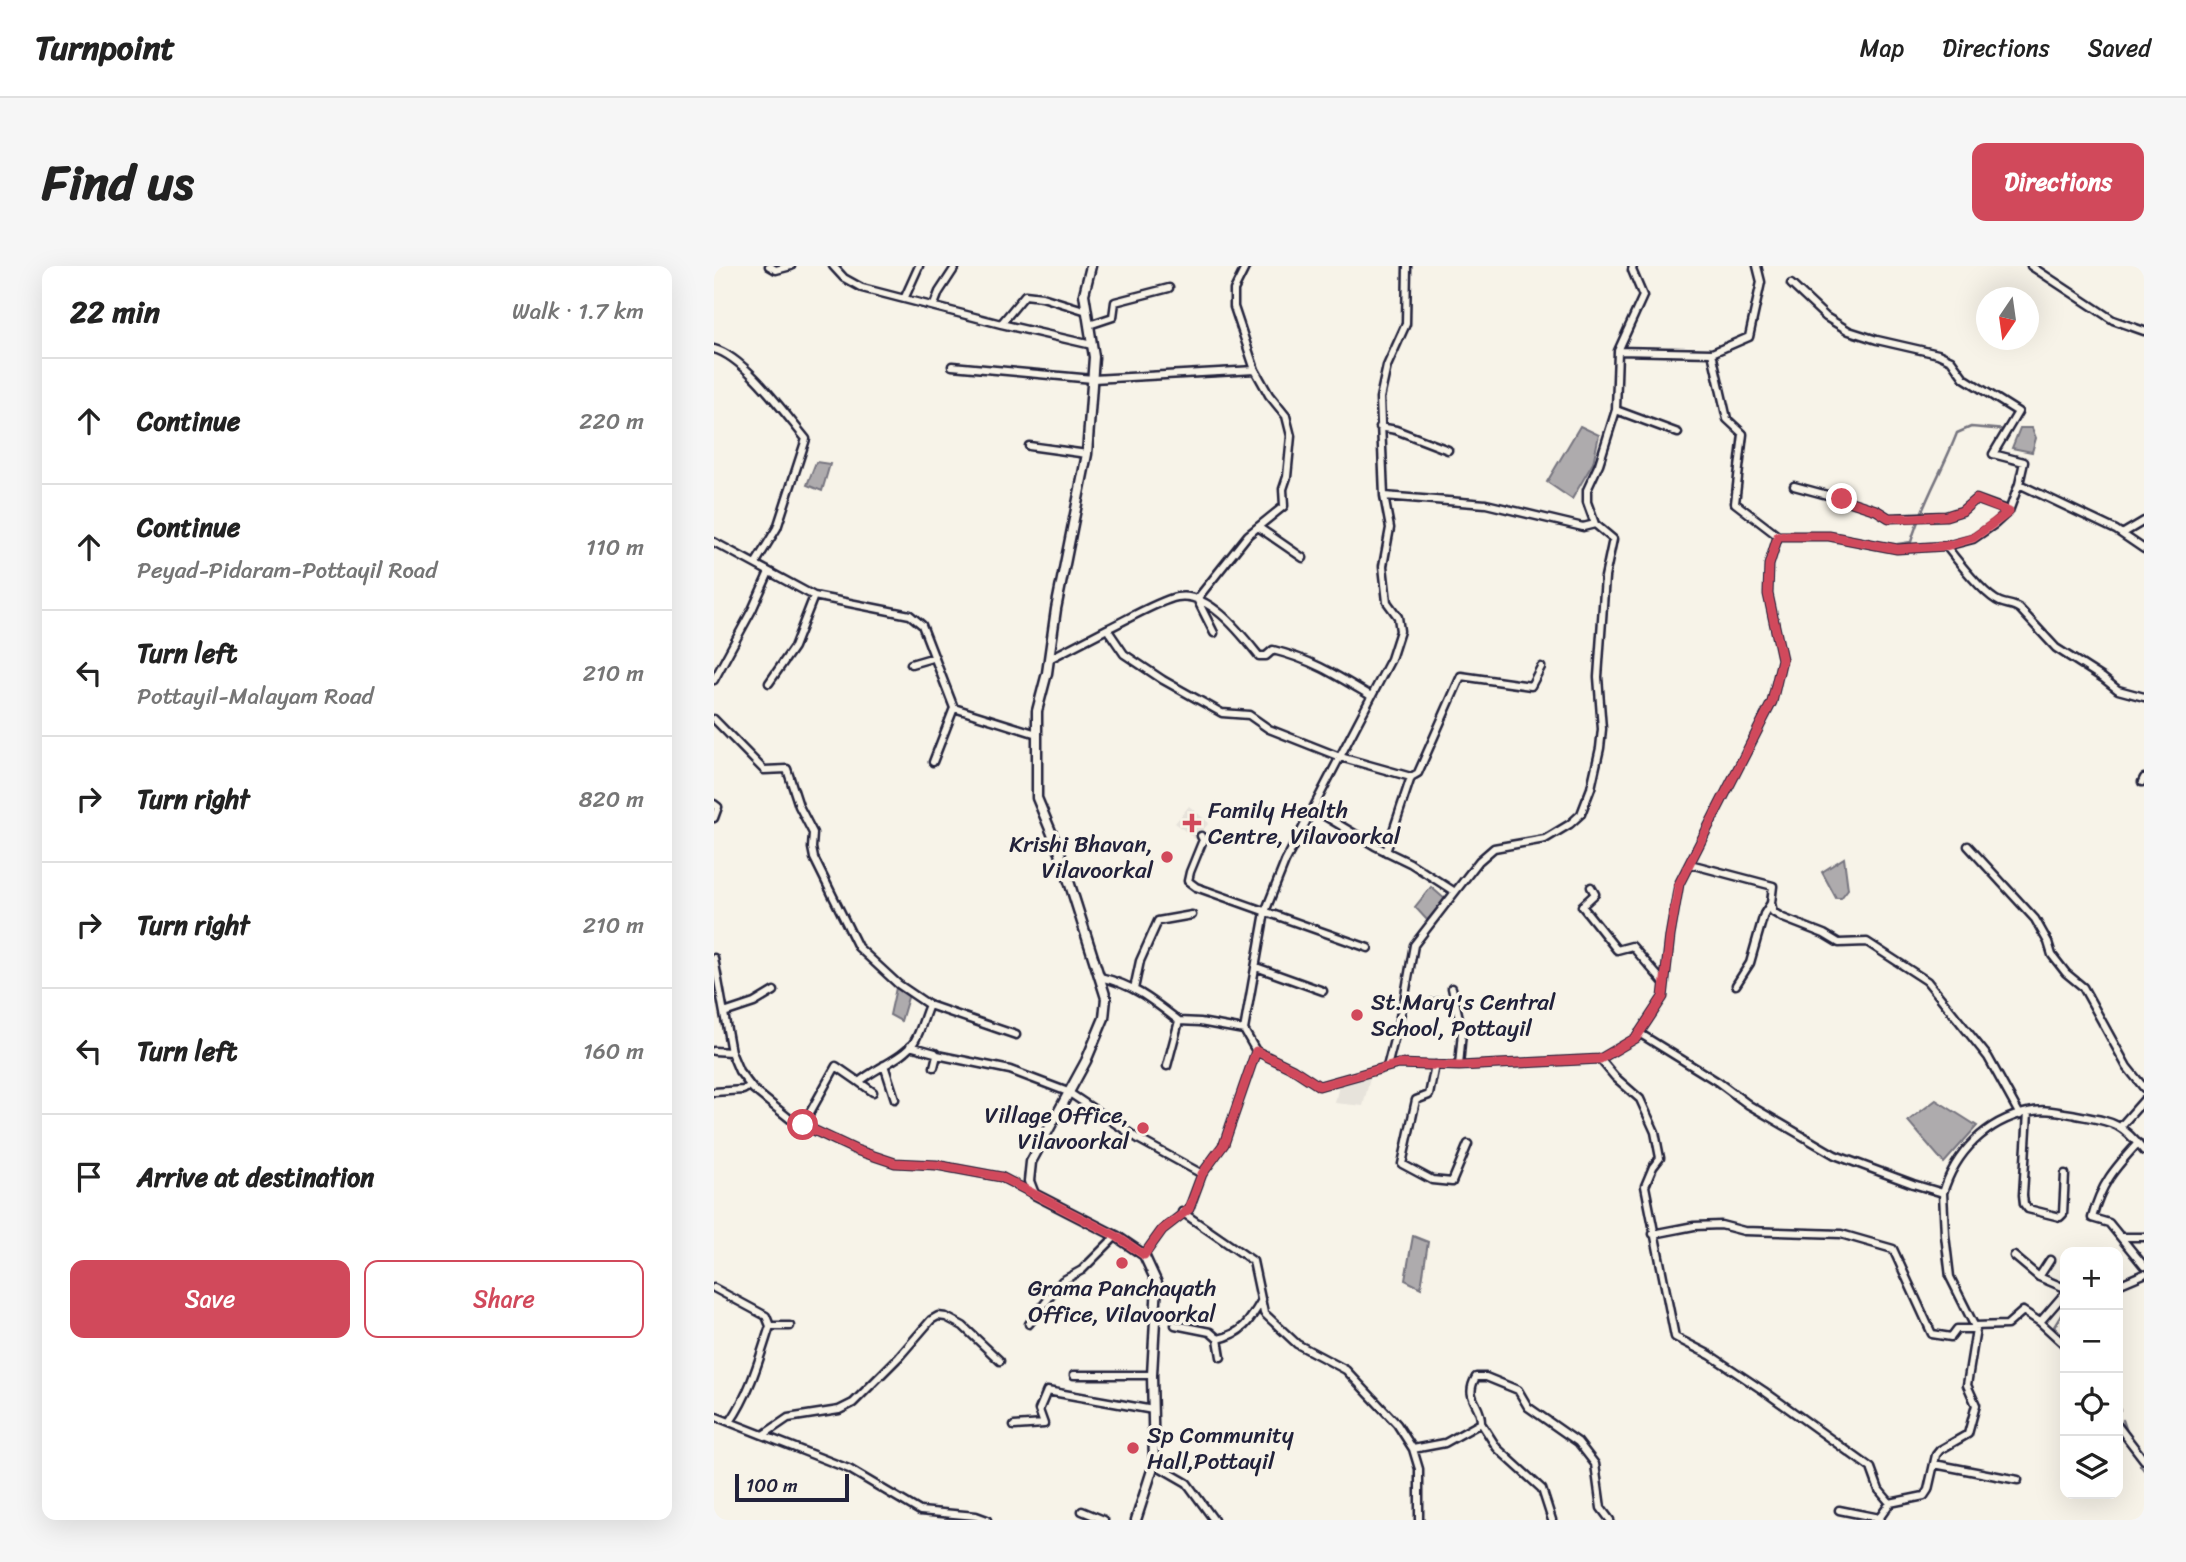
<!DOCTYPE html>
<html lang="en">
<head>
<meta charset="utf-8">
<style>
  body { margin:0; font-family:Sriracha,sans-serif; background:#f6f6f6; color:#222 }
  .controls { position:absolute; right:21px; bottom:21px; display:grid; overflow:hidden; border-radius:14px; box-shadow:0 7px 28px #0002 }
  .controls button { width:63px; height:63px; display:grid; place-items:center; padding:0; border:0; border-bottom:2px solid #e0e0e0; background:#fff; color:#222; font:35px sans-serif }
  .compass { position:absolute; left:1262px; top:21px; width:63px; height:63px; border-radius:50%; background:#fff; box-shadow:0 7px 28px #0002; rotate:193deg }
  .scale { position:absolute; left:21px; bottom:18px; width:114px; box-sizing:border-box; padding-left:7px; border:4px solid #22223b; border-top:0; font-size:19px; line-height:24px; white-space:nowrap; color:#22223b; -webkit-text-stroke:5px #f7f3e8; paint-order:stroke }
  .stop { position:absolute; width:21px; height:21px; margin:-16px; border:5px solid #d1495b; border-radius:50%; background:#fff }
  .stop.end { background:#d1495b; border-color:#fff; box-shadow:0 2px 7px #0008 }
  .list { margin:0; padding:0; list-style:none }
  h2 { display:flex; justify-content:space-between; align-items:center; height:91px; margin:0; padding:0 28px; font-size:30px }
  h2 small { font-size:23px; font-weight:400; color:#767676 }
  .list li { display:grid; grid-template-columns:46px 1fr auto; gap:21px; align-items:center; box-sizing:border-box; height:126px; padding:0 28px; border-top:2px solid #e0e0e0 }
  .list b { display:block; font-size:26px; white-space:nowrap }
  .list p { margin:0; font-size:23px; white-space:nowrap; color:#767676 }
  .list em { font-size:23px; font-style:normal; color:#767676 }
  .actions { display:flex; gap:14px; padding:21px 28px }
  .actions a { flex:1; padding:16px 0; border:2px solid #d1495b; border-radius:14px; text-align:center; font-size:24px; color:#d1495b }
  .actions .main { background:#d1495b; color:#fff }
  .icon { flex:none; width:38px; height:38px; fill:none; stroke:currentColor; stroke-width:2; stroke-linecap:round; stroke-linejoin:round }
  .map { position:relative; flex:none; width:1430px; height:1254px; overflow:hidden; border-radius:14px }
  header { display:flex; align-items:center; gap:42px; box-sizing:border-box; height:98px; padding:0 35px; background:#fff; border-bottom:2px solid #e0e0e0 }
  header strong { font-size:33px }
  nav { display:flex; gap:38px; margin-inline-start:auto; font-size:24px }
  .intro { display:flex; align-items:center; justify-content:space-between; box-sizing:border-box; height:168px; padding:0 42px }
  h1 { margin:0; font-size:49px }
  .button { padding:18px 32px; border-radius:14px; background:#d1495b; color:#fff; font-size:24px; font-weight:700 }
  main { display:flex; gap:42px; padding:0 42px }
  aside { flex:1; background:#fff; border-radius:14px; box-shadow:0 7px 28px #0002 }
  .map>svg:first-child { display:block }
</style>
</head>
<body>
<header>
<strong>Turnpoint</strong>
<nav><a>Map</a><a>Directions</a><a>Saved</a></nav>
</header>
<div class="intro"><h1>Find us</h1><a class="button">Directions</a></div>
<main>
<aside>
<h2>22 min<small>Walk · 1.7 km</small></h2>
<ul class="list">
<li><svg class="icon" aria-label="ahead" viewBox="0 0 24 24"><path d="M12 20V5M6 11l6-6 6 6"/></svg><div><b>Continue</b></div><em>220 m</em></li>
<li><svg class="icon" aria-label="ahead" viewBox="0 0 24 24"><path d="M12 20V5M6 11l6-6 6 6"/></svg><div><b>Continue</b><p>Peyad-Pidaram-Pottayil Road</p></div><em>110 m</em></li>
<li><svg class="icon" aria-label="left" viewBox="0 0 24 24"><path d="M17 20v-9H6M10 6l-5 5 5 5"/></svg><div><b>Turn left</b><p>Pottayil-Malayam Road</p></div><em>210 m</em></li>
<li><svg class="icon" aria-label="right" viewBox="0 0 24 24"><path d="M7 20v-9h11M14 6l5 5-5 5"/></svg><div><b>Turn right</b></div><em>820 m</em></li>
<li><svg class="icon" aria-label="right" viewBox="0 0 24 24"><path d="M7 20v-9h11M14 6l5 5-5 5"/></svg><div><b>Turn right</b></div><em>210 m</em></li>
<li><svg class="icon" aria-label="left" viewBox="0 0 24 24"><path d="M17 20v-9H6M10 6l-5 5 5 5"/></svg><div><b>Turn left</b></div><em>160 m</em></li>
<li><svg class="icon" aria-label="arrive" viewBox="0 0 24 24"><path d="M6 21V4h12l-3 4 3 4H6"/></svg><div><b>Arrive at destination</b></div></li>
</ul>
<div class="actions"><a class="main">Save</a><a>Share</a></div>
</aside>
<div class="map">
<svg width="1430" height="1254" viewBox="0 0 1430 1254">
  <rect width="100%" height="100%" fill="#f7f3e8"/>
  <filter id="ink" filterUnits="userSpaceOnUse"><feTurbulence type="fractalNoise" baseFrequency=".0143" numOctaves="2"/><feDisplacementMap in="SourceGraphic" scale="14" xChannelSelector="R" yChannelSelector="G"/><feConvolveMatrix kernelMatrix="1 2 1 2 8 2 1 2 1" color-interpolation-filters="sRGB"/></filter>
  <g filter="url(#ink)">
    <path fill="#e7e3db" d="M475,540L495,557L481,573L461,557Z
      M657,808L649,840L621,837L625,819Z"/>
    <path fill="#aeabad" stroke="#76747f" stroke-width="2" d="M866,160L885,169L879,197L858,233L833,216Z
      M1306,162H1318L1322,172L1318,186L1298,182Z
      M102,196L116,198L108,225L93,219Z
      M1130,592L1134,623L1127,632H1122L1108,606Z
      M717,621L732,634L713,654L701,641Z
      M182,722L195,728L187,755L176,749Z
      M1222,834L1263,860L1230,897L1194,855Z
      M699,970L714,976L707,1022L691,1014Z"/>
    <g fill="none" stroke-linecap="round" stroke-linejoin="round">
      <path stroke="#76747f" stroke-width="2.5" d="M1184,278L1197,276C1208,237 1229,204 1243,167L1257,161L1292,164
        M1404,1015L1428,1004
        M1351,1043L1340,1061L1351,1073
        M1404,1140L1406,1144
        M1409,1154L1413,1166L1424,1181
        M1426,1199L1430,1204"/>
      <g stroke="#22223b" stroke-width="11">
        <path id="minor" d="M55,0L62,4L77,0
          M119,0L130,12L148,22L287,58L311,29L328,31L373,45
          M919,0L918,4L929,30L904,85L902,144L964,167
          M1317,0L1399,54L1430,65
          M1077,18L1112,51L1135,65L1163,74L1224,88L1237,94L1250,112L1304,146L1279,188L1310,196L1305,218
          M191,31L205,0
          M220,39L225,26L242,0
          M287,58L378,79
          M375,59L399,51L401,36L455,22
          M0,83C31,91 71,148 92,173L63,262L41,298
          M904,85L998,87L1035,71L1047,16L1043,0
          M998,87L1013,153L1029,168L1021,237L1064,270
          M238,100L379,113L541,104
          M666,161L682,164L734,184
          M315,180L373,188
          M1080,220L1128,233L1162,244L1175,252L1232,250L1248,245L1262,233L1295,245
          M670,230L772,238L869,261L881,258
          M544,261L589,292
          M1408,268L1430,255
          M0,276L100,330L196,349L208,359L240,442L323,468
          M1232,280C1242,293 1271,330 1286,336C1293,339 1299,338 1306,343L1342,382L1389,412L1404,424L1430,431
          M393,363C410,355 446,334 463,331C495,325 528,369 545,390H552L559,384C599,394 622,409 657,430
          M500,367L483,333L534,269L570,240L569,223L573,211L577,170L572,150L555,129L541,104L520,41V24L532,0
          M335,393L393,363L410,388L449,414L508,447L535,449L555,463L626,491L697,511
          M197,398L221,391
          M0,414L38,344L55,306
          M55,417L80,381L100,330
          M0,453L50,504L73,503L85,540L99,567L98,582L100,592L144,681L184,718L215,739
          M219,496L240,442
          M1428,516L1430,512
          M0,538L4,541L0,552
          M599,543L661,580L696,597L741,626L765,595L780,582L831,573L856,558L867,548L877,522L886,482L888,463L884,411L891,311L899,273L881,258L873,236V224L885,198L902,144
          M487,570L489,574L476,606L474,615L482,621L654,682
          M1254,580L1321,653L1334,676L1338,689L1352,707L1369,721L1413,801L1430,822
          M672,586L697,511L704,507L747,410L817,420L827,401
          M976,598L1059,620L1057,637L1059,646L1069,652L1110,668L1125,677L1153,676L1213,715L1274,791L1306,849
          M877,621L881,628L868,640L903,684L918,680L950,717
          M0,692L17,786L25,805L39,823L76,853L142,884L181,897L222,899L287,911L320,928
          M542,701L609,725
          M386,711C420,719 438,734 465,755L453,800
          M1022,719L1036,697L1050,648L1057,637
          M738,722L748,765L745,800
          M420,723L426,695L444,655L478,649
          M713,738L741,733
          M10,747L40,737L60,725
          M465,755L486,756L530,764
          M925,767L1004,816L1035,839L1121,889L1199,918L1229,927L1231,969L1236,1011L1262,1063L1253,1119L1262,1139L1254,1168L1226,1184L1222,1189L1214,1224L1210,1230L1176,1237L1164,1254
          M196,780L221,787L223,789L220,801
          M0,785L17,786
          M542,785L579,803L605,820L684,798L745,800L886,793L901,811L926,833L941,866L946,892L939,901L931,920L961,1071L996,1089L1050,1125L1157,1202L1165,1224L1176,1237
          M223,789L296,804L354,826L426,874L488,908
          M886,793L922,772L949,731L956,670L965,618L1058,436L1068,393L1054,328L1055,299L1064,270H1115L1183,283L1232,280L1259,273L1281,258L1295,245L1305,218L1402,264L1430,283
          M170,799L181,833
          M721,799L715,829L702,834L688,898L718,914L738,916L754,878
          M673,801L690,735L700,679L741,626
          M145,816L159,826
          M0,826L29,824L36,820
          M1314,846L1309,929L1310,938L1314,943L1346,951L1349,948L1351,908
          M89,859L122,800L145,816C161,802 190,792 200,776C207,765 210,750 215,739L302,769
          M1407,860L1430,834
          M1424,877C1400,903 1387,918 1378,952L1395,957L1430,1000
          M1229,927C1241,887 1272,855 1314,846C1330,842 1346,846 1362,849C1398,856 1406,855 1430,885
          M468,946L539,995L550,1047L583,1078L632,1104L683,1158L699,1183L731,1177L767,1157L783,1182L828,1223L838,1254
          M939,968L980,960L1007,959L1030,965L1127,968L1179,983L1218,1068L1237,1071L1243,1063H1262
          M1408,971H1430
          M430,989L448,964L475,943L488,908L510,878L542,785L530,764L551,646L571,596L677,393L686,365L684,351L673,336L669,300L676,262L670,230L666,132L673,100L692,58L693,0
          M1300,990L1325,1011L1351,1022
          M1325,1011L1336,994
          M1404,1019L1430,1008
          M0,1022L52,1050L56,1060C45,1094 36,1127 16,1156
          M1351,1027L1326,1056L1351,1079
          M315,1058L348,1015L368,1004L402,970
          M461,1059L496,1066L504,1073L507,1091
          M56,1060H76
          M1260,1060L1293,1059L1309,1045L1326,1056
          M504,1073C528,1068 536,1055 548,1034
          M360,1109H438
          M0,1150L135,1203L206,1245L262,1250L273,1254
          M767,1157C768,1137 749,1133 762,1111H772L804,1124L814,1141L864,1176L881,1198L887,1242L896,1254
          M300,1160L330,1158L325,1144L333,1125L439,1144
          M1404,1160L1430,1194
          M49,1169L74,1152L125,1144L139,1137L185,1091L217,1054L224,1050L232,1051L249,1060L286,1095
          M699,1183L705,1203V1254
          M440,1198L473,1217L500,1254
          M1220,1198L1304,1214
          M1125,1244L1165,1252
          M368,1245L390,1254"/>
      </g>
      <g stroke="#22223b" stroke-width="13">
        <path id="tertiary" d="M377,0L370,28L380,91L373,188L342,343L333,407L323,445V532L346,587L392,732L390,752L372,795L317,896L315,915L320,928L402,970L430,989L443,1017L438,1109L440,1198L422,1254"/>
      </g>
      <use href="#minor" stroke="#f7f3e8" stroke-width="6"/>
      <use href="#tertiary" stroke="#f7f3e8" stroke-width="8"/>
    </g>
  </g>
  <g fill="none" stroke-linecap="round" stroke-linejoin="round" filter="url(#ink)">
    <path stroke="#d1495b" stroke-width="9" d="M89,859L142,884L181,897L222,899L287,911L402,970L430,989L448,964L475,943L488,908L510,878L542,785L579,803L605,820L684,798L746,800L886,793L922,772L949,731L956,670L965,618L1058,436L1068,393L1054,328L1055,299L1064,270H1115L1183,283L1232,280L1259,272L1295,246L1262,233L1248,245L1232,250L1197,252H1175L1162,244L1128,233"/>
  </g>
  <g fill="#d1495b" stroke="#f7f3e8" stroke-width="2.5">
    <path d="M474.5 546.5h7v7h7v7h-7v7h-7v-7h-7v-7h7z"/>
    <circle cx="453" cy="591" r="7"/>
    <circle cx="643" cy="749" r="7"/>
    <circle cx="429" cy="862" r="7"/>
    <circle cx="408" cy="997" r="7"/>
    <circle cx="419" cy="1182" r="7"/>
  </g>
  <g text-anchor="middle" stroke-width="7" stroke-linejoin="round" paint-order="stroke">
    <g font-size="23" fill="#22223b" stroke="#f7f3e8" text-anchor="start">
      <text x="494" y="552">Family Health<tspan x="494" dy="26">Centre, Vilavoorkal</tspan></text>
      <text x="439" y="586" text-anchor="end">Krishi Bhavan,<tspan x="439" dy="26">Vilavoorkal</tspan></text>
      <text x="657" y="744">St.Mary's Central<tspan x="657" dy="26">School, Pottayil</tspan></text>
      <text x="415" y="857" text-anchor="end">Village Office,<tspan x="415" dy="26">Vilavoorkal</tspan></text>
      <text x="408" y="1030" text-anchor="middle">Grama Panchayath<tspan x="408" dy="26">Office, Vilavoorkal</tspan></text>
      <text x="433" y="1177">Sp Community<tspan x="433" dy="26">Hall,Pottayil</tspan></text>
    </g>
  </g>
</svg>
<div class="controls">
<button>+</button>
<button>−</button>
<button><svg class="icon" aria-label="locate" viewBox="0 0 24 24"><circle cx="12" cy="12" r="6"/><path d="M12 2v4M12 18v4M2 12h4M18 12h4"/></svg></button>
<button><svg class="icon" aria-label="layers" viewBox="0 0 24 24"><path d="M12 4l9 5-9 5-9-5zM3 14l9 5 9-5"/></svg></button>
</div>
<svg class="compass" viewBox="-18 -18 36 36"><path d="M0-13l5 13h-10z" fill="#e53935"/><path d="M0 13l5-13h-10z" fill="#767676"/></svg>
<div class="scale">100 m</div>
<div class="stop" style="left:89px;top:859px"></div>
<div class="stop end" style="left:1128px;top:233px"></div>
</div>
</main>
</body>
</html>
